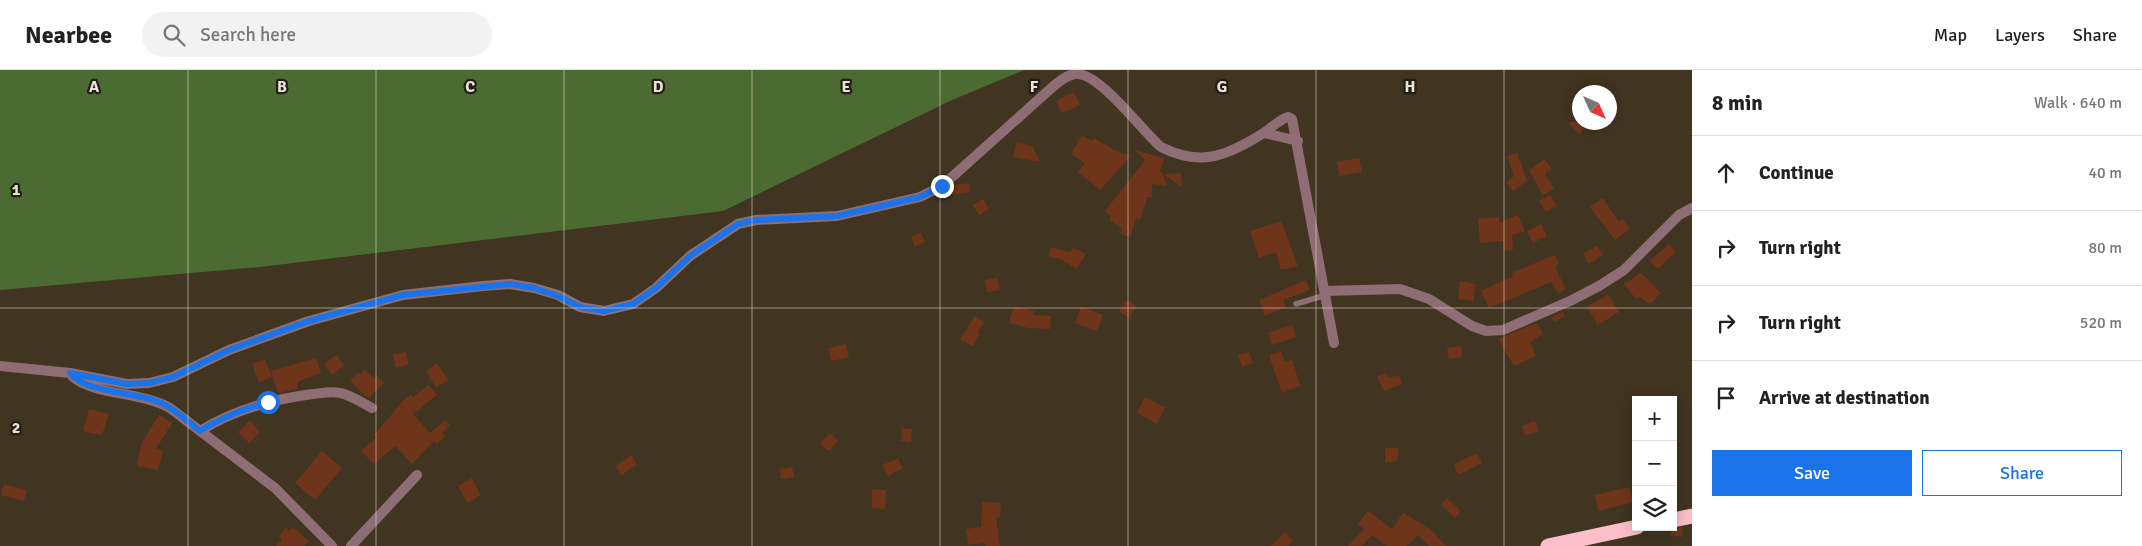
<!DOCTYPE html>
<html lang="en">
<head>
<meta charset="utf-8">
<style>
  body { margin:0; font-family:Signika,sans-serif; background:#f2f2f2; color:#222 }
  .controls { position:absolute; right:15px; bottom:15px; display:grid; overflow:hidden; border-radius:0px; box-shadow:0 2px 12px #0003 }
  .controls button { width:45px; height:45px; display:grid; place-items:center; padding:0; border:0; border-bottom:1px solid #e0e0e0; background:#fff; color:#222; font:25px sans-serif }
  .compass { position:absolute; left:1572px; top:15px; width:45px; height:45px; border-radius:50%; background:#fff; box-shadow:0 2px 12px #0003; rotate:135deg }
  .stop { position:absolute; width:15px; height:15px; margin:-11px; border:4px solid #1a73e8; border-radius:50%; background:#fff }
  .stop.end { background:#1a73e8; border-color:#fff; box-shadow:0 1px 5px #0008 }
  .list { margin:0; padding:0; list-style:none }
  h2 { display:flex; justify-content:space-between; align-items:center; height:65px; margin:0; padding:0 20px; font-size:21px }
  h2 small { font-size:16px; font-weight:400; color:#767676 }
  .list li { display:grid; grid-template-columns:32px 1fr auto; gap:15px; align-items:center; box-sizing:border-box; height:75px; padding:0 20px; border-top:1px solid #e0e0e0 }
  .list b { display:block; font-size:19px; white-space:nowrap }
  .list em { font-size:16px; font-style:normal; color:#767676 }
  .actions { display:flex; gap:10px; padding:15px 20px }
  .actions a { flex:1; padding:11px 0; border:1px solid #1a73e8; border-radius:0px; text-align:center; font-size:18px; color:#1a73e8 }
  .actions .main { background:#1a73e8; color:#fff }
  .icon { flex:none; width:28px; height:28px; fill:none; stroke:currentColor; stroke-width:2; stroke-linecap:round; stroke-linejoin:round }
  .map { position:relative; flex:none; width:1692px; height:476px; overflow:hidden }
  header { display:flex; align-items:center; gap:30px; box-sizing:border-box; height:70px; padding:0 25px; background:#fff; border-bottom:1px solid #e0e0e0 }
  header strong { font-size:24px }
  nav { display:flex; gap:28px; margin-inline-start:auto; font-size:18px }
  .search { width:350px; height:45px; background:#f2f2f2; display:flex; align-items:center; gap:12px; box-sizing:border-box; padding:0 18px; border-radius:28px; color:#767676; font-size:19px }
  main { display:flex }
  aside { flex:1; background:#fff }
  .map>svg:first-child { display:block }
</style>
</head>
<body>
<header>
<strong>Nearbee</strong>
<div class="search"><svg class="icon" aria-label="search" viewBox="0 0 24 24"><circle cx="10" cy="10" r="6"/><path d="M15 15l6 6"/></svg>Search here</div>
<nav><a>Map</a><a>Layers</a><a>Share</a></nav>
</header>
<main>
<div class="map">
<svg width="1692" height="476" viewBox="0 0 1692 476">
  <rect width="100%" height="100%" fill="#413421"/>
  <path fill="#4c6b33" d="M0,0H1024L950,31L723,141L260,197L0,220Z"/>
  <path fill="#6f351b" d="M1074,22L1080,35L1062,43L1056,31Z
    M1567,52H1591L1579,64Z
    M1082,65L1092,71L1094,68L1116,81L1131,86L1100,120L1078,102L1085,93L1071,84Z
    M1017,72L1032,76L1040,92L1013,87Z
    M1134,80L1164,88L1160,102H1162L1167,116L1152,114V127H1147L1140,150L1136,149L1130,167L1120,164L1122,158L1109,150L1111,146L1105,141L1145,90Z
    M1517,83L1527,111L1513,121L1506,112L1514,106L1507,86Z
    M1359,88L1362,102L1339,106L1337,92Z
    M1545,89L1552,99L1545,104L1554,119L1543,125L1529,100Z
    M1181,103L1182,117L1163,104Z
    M969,113L970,122L951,125L950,118L953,115Z
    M1550,125L1557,136L1546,142L1539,131Z
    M1603,128L1619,152L1623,149L1630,159L1615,170L1590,137Z
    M983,129L989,139L979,145L973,135Z
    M1518,145L1525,161L1512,165L1513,180L1504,181L1503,171L1480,173L1478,149L1499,147V153Z
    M1281,151L1298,196L1281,200L1276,182L1259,188L1250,161Z
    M1541,154L1547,166L1533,173L1527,161Z
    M921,163L925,172L915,176L911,167Z
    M1669,174L1676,182L1658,199L1650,191Z
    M1597,176L1603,185L1589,194L1583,184Z
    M1051,177L1070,182L1073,177L1086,184L1077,199L1060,189L1049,186Z
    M1554,185L1559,194L1555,197L1566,219L1558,223L1551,212L1489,238L1481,221L1513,206L1512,203Z
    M1641,203L1661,223L1650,234L1639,227L1636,229L1624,214Z
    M998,208L1000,220L987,222L985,210Z
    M1306,210L1310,220L1283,230L1286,237L1265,246L1259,230Z
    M1460,211L1476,214L1473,231L1458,229Z
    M1608,224L1619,242L1598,255L1587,237Z
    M1127,230L1137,236L1129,248L1119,241Z
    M1014,236L1034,241L1033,245L1051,246L1050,259L1028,258L1009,253Z
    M1081,236L1103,245L1097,261L1075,253Z
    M1563,242L1565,246L1554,252L1551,247Z
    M975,246L984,252L978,262L980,264L972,276L960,269Z
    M1537,253L1543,264L1530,272L1536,286L1514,296L1498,269Z
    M1292,255L1296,267L1272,275L1268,263Z
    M846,274L849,287L831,291L828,278Z
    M1461,276L1462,287L1449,289L1447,278Z
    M1281,281L1285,292L1292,290L1300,315L1282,323L1269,285Z
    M406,282L409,294L396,298L393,284Z
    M1249,282L1253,293L1242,297L1238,285Z
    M336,285L344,295L332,305L324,294Z
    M316,288L321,303L297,312L298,319L278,323L271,301Z
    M265,289L272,307L259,312L252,294Z
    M437,293L448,310L436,318L426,301Z
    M365,300L374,308L376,305L384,313L368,328L350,311L358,303L360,305Z
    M1386,303L1389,308L1399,305L1402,314L1384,321L1377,307Z
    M429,315L437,325L413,344L430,363L445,350L450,355L442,363L445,367L437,374L434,371L412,394L395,376L374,394L361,381L377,367L374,365L402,332L411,324L413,327Z
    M1145,327L1165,338L1157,354L1137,343Z
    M89,339L109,344L102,365L83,361Z
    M159,345L172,353L156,379L163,380L158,400L137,396L141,374Z
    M250,351L260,362L249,373L238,362Z
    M1535,351L1538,361L1525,365L1522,356Z
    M902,358L912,359L911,372L901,371Z
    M830,363L838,371L829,381L820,373Z
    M1385,378H1398V388L1394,392H1385Z
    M322,381L342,398L315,430L295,413Z
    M1477,383L1482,393L1458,405L1454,394Z
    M631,385L637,394L622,405L616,396Z
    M898,388L903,398L888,406L882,395Z
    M792,397L794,407L781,409L780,399Z
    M472,408L481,425L467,433L458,416Z
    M4,414L27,420L24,431L1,425Z
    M1629,417L1633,432L1598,441L1595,425Z
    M872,419L886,420L885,439L872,438Z
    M1446,428L1461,440L1455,448L1441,435Z
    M982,432L1001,433L1000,447H996L1000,476H986L985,473L968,475L966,459L981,457Z
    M1368,441L1392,459L1403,443L1430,459L1446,476H1429L1418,465L1407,476H1387L1372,465L1362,476H1348L1364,459L1358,454Z
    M293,457L309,471L304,476H276L282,469L279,466L286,458L289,461Z
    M1683,457L1682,467L1670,465L1672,459Z
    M1285,462L1293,471L1288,476H1271Z"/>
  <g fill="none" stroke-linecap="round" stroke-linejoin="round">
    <path stroke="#8e6e74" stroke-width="5.5" d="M1296,234L1326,225"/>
    <path stroke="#8e6e74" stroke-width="10" d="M1264,63L1298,71
      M1325,221L1400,219L1429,229L1472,256L1486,261L1503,260L1570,231L1599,216L1624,200L1679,145L1692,138
      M0,296L70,303L127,314L149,313L173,307L229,280L309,251L403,225L483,216L510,214L534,218L558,225L580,237L604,241L633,234L656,218L690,186L738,154L756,150L837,146L920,127L942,116L1048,21C1055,15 1064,6 1074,4C1098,0 1142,61 1161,77C1200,97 1227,86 1262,64C1271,59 1278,50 1288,47L1292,49L1334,273
      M73,307C94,325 142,322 170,338L275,418L332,476
      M200,361C235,339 273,329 313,324C322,323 332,321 340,323C351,325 362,333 372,338
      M351,476L417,405"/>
    <path stroke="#fcbec9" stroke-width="15" d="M1673,450L1692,446
      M1548,476L1637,457"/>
  </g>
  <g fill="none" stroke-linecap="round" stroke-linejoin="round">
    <path stroke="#1a73e8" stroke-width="6" d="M268,332C243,339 222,347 200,361C187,351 174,338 159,332C135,321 86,324 70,303L127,314L149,313L173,307L229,280L309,251L403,225L510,214L534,218L558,226L580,237L604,241L633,234L656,218L690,186L738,154L756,150L837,146L920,127L942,116"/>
  </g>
  <path fill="none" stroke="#eae2d6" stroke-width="1" stroke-opacity="0.55" d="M188,0V476M376,0V476M564,0V476M752,0V476M940,0V476M1128,0V476M1316,0V476M1504,0V476M0,238H1692"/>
  <g font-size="16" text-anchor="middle" font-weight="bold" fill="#eae2d6" stroke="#231d14" stroke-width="4.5" stroke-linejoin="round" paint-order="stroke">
    <text x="94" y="22">A</text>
    <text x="282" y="22">B</text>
    <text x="470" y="22">C</text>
    <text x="658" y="22">D</text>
    <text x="846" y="22">E</text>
    <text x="1034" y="22">F</text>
    <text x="1222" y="22">G</text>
    <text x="1410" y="22">H</text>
    <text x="16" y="125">1</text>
    <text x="16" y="363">2</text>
  </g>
</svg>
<div class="controls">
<button>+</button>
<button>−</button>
<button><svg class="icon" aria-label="layers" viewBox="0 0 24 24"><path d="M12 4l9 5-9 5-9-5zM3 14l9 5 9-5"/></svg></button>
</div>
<svg class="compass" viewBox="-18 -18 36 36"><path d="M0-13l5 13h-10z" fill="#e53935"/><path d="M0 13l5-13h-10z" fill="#767676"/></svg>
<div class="stop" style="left:268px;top:332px"></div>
<div class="stop end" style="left:942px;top:116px"></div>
</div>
<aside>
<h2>8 min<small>Walk · 640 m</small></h2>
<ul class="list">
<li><svg class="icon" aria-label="ahead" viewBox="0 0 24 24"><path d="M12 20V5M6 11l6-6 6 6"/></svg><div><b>Continue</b></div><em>40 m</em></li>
<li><svg class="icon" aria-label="right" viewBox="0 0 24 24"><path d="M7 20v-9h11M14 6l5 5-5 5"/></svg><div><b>Turn right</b></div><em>80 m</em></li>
<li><svg class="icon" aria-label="right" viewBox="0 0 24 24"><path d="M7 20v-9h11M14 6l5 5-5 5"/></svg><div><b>Turn right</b></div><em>520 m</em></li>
<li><svg class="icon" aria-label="arrive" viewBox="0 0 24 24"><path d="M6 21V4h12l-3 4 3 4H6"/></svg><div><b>Arrive at destination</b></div></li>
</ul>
<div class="actions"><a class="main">Save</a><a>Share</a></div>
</aside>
</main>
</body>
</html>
